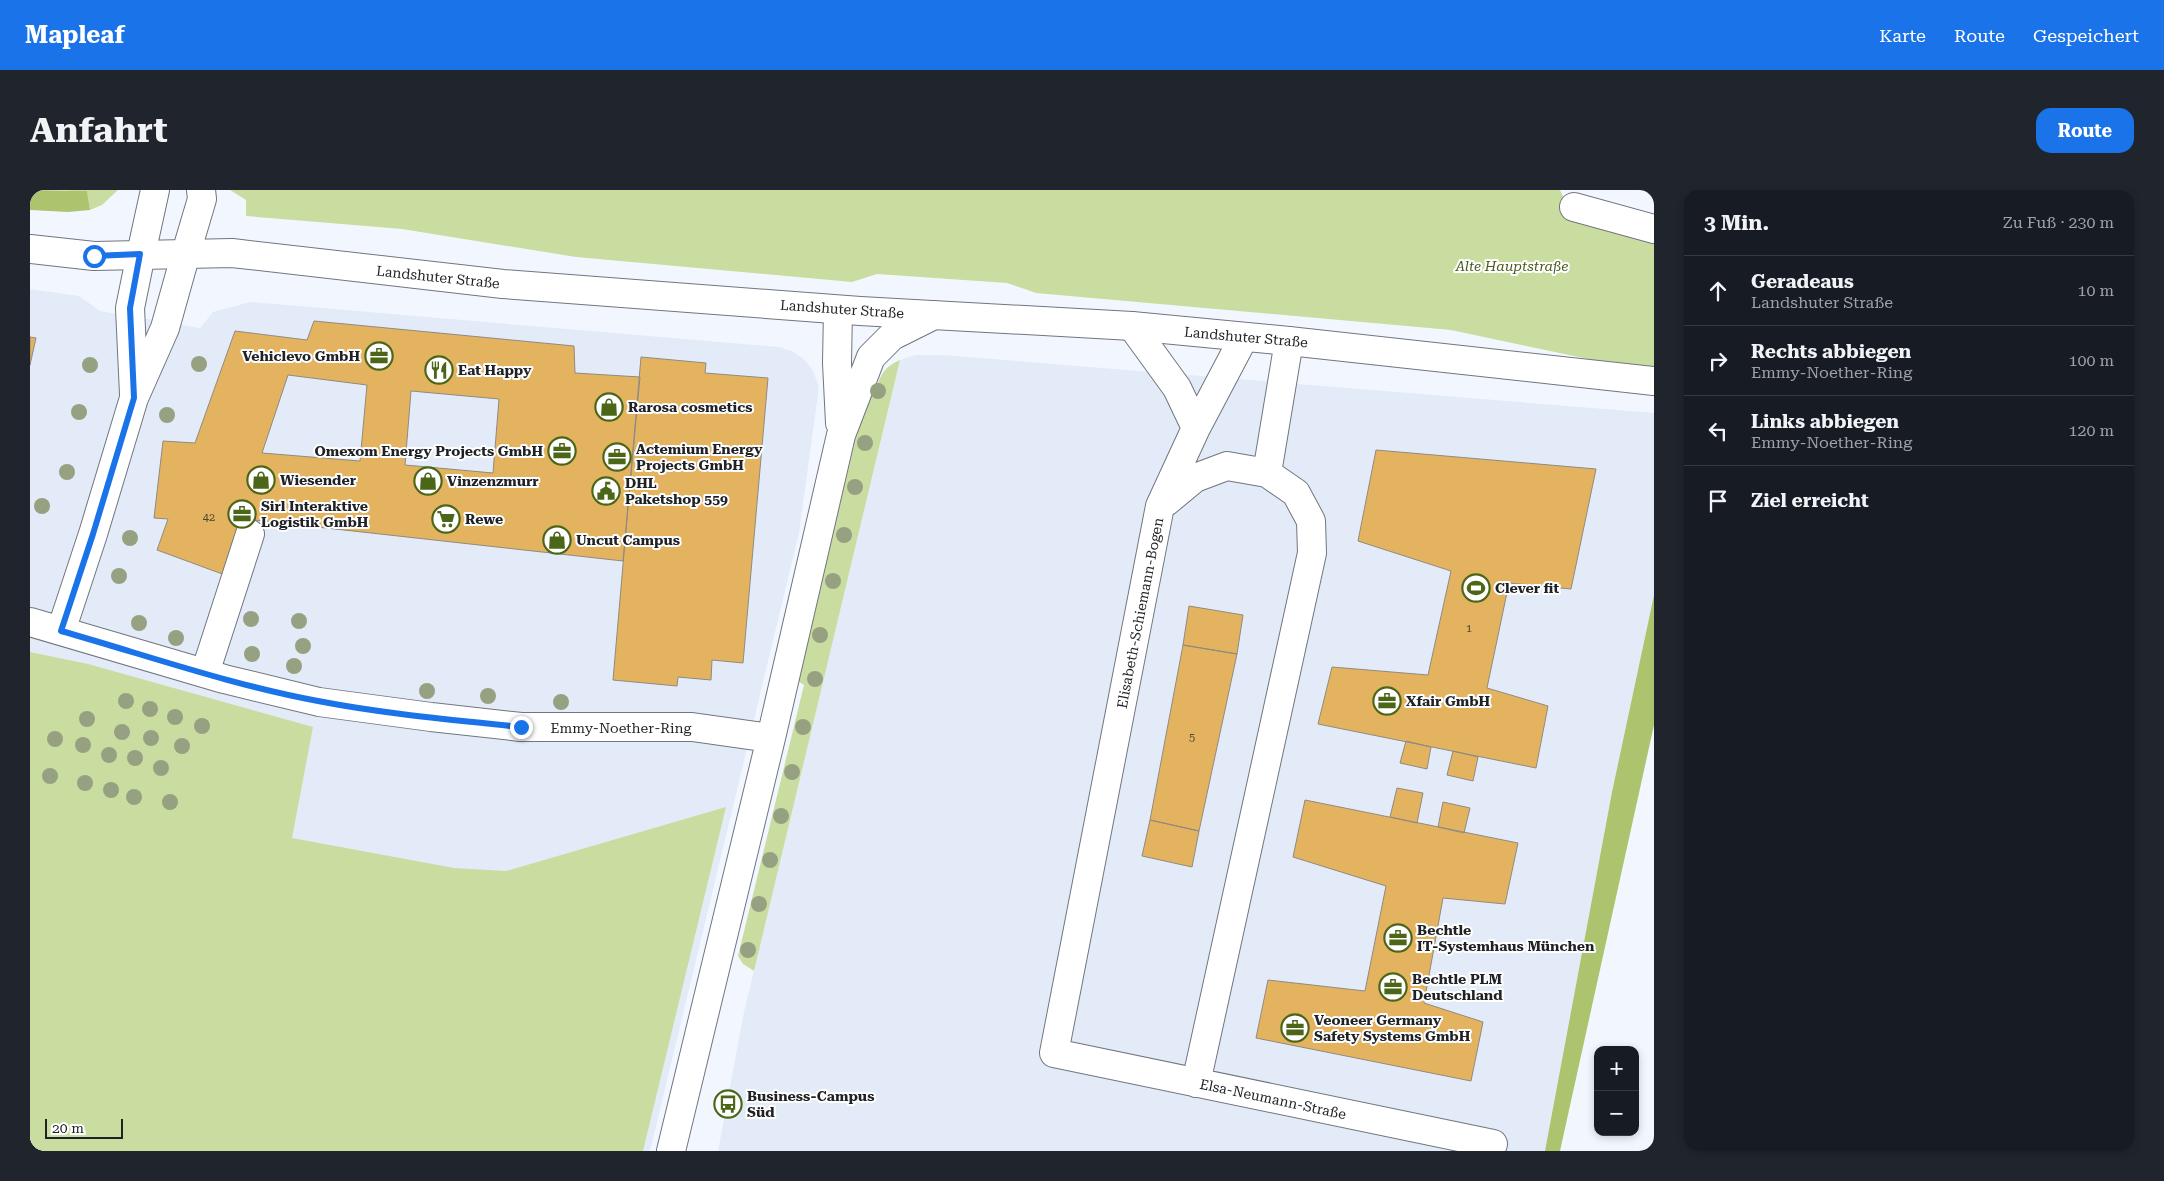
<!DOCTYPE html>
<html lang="de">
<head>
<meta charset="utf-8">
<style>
  body { margin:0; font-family:"Roboto Serif",serif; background:#20242c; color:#f1f3f6 }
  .controls { position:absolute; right:15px; bottom:15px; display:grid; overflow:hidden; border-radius:10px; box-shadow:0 2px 8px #0003 }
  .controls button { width:45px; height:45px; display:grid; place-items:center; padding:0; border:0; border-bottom:1px solid #363941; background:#171b24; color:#f1f3f6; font:25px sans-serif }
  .scale { position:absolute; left:15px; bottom:12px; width:78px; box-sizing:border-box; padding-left:5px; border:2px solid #1f2125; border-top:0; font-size:14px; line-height:18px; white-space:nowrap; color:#1f2125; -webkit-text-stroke:4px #fff; paint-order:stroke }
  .stop { position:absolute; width:15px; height:15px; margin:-11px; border:4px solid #1a73e8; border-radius:50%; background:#fff }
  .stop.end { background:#1a73e8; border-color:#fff; box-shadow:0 1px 5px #0008 }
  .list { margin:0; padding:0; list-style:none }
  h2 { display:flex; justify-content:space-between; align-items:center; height:65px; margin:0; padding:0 20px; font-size:21px }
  h2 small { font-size:16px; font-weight:400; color:#9ea1a6 }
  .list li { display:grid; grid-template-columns:32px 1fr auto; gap:15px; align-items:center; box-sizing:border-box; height:70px; padding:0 20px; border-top:1px solid #363941 }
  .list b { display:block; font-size:19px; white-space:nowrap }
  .list p { margin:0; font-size:16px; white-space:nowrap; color:#9ea1a6 }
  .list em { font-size:16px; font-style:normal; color:#9ea1a6 }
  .icon { flex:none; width:28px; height:28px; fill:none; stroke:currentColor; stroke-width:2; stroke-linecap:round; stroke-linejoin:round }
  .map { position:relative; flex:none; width:1624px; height:961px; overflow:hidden; border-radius:15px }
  header { display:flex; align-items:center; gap:30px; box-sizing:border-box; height:70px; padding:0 25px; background:#1a73e8; color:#fff }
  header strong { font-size:24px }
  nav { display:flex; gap:28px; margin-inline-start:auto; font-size:18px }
  .intro { display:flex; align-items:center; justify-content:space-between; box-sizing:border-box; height:120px; padding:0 30px }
  h1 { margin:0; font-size:35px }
  .button { padding:12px 22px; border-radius:15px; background:#1a73e8; color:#fff; font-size:18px; font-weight:700 }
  main { display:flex; gap:30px; padding:0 30px }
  aside { flex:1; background:#171b24; border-radius:15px; box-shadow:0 2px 8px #0003 }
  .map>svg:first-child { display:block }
</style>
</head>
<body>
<header>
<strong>Mapleaf</strong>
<nav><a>Karte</a><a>Route</a><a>Gespeichert</a></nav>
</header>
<div class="intro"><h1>Anfahrt</h1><a class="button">Route</a></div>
<main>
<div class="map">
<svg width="1624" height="961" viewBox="0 0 1624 961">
  <rect width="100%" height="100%" fill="#f2f7ff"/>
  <path fill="#e3ebf8" d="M0,99L49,106L70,121L170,138L183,122L220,112L749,157L762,161L775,170L783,181L789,197L769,343L620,961H0Z
    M886,165H913L1624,223V405L1582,602L1515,961H688L714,822L870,170Z"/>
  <path fill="#cadda0" d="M33,0H88L72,15L60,20L57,2Z
    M200,0H1530L1545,31L1624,52V179L1591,176L1421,140L1006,103L977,93L847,84L822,92L546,67L372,39L216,26V10Z
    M870,170L724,781L713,774L708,766L774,495L768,491L836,204L844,205C850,187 852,178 870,170Z
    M0,462L58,474L283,537L262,648L424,678L476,681L696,617L613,961H0Z"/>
  <path fill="#acc46d" d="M0,0L57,1L60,20L38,22L0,20Z
    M1624,405V535L1530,961H1515L1582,602Z"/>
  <path fill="#e4b360" stroke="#8f8a81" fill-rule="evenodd" d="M284,131L544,156L545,183L610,187L593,371L215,329L195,385L127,360L138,329L124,328L133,251L165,253L205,141L277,150ZM258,185L337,195L330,271L232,263ZM381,201L469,209L463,283L375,275Z
    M0,147L6,148L0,175Z
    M611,167L676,173L675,183L738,188L713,473L682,470L681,490L648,487L647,496L583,490Z
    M1346,260L1566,279L1541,399L1479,393L1457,498L1518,516L1506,578L1288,534L1302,477L1398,485L1421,381L1328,351Z
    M1159,416L1213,425L1207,464L1153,455Z
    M1153,455L1207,464L1169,641L1120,630Z
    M1376,551L1401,557L1397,579L1370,573Z
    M1423,561L1448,567L1443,591L1417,585Z
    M1367,598L1393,603L1387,633L1360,627Z
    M1275,610L1488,653L1475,714L1413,708L1394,813L1453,832L1441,891L1226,848L1238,790L1335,801L1356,696L1263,667Z
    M1413,612L1440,618L1434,643L1408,637Z
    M1120,630L1169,641L1162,677L1112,666Z"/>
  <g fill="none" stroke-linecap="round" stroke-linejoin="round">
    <g stroke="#70767e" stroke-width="30">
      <path id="minor" d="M1544,17L1624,39
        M808,120L807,173L810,233
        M1102,136L1147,198L1166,238
        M1214,147L1166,238L1130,316L1024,863L1463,954
        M104,204L100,118L111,64
        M1237,283L1259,151
        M1136,312L1165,288L1197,276L1237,283L1266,303L1281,331L1282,363L1166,893
        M0,432L194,489L289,512L401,527L491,537H662L741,548
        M31,441L63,344L104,208L135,138L156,63
        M175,483L220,344
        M641,961L741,548L811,245L841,167L862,146L904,125"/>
    </g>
    <g stroke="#70767e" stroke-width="30">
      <path id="major" d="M0,59L64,66L202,63L473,94L830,121L1102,136L1259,151L1624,191
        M156,63L172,9L171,0
        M111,64L125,0"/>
    </g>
    <use href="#minor" stroke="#fff" stroke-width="28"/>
    <use href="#major" stroke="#fff" stroke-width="28"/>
  </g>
  <g fill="#96a182">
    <circle cx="169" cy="174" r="8"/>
    <circle cx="60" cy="175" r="8"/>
    <circle cx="848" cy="201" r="8"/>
    <circle cx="49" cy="222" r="8"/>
    <circle cx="137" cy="225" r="8"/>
    <circle cx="835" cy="253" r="8"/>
    <circle cx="37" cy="282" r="8"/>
    <circle cx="825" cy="297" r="8"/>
    <circle cx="12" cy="316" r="8"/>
    <circle cx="814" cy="345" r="8"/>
    <circle cx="100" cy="348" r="8"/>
    <circle cx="89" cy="386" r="8"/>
    <circle cx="803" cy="391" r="8"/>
    <circle cx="221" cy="429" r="8"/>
    <circle cx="269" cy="431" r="8"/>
    <circle cx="109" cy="433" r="8"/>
    <circle cx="790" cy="445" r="8"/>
    <circle cx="146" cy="448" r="8"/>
    <circle cx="273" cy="456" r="8"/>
    <circle cx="222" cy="464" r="8"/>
    <circle cx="264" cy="476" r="8"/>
    <circle cx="785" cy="489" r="8"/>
    <circle cx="397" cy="501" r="8"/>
    <circle cx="458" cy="506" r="8"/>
    <circle cx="96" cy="511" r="8"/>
    <circle cx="531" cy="512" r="8"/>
    <circle cx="120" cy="519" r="8"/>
    <circle cx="145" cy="527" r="8"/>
    <circle cx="57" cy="529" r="8"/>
    <circle cx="172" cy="536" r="8"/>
    <circle cx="773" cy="537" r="8"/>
    <circle cx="92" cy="542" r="8"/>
    <circle cx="121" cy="548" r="8"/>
    <circle cx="25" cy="549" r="8"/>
    <circle cx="53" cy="555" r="8"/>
    <circle cx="152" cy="556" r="8"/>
    <circle cx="79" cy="565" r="8"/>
    <circle cx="105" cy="568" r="8"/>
    <circle cx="131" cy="578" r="8"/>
    <circle cx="762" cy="582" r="8"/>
    <circle cx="20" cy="586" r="8"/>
    <circle cx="55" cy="593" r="8"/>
    <circle cx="81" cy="600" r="8"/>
    <circle cx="104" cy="607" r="8"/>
    <circle cx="140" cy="612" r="8"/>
    <circle cx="751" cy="626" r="8"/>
    <circle cx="740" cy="670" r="8"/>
    <circle cx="729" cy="714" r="8"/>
    <circle cx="718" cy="760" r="8"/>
  </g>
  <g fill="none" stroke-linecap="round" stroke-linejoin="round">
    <path stroke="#1a73e8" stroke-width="6" d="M64,66L110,64L100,118L104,208L63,344L31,441C116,465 201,495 288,511C355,524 424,530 491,537"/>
  </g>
  <defs>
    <g id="office-ring" transform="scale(1.4375)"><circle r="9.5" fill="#fff" stroke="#4c6617" stroke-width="1.5"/><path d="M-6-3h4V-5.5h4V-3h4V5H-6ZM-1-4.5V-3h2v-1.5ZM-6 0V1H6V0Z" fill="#4c6617"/></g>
    <g id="restaurant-ring" transform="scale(1.4375)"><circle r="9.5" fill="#fff" stroke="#4c6617" stroke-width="1.5"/><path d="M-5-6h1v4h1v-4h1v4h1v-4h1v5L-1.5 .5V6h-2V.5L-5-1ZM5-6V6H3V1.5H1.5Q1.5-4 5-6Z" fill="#4c6617"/></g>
    <g id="shop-ring" transform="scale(1.4375)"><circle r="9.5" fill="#fff" stroke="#4c6617" stroke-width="1.5"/><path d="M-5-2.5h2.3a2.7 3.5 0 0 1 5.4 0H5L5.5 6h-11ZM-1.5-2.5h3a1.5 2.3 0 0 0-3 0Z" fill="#4c6617"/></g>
    <g id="civic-ring" transform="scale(1.4375)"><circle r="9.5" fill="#fff" stroke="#4c6617" stroke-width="1.5"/><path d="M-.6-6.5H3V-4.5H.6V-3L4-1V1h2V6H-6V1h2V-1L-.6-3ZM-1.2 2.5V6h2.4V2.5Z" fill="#4c6617"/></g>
    <g id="supermarket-ring" transform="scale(1.4375)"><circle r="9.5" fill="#fff" stroke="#4c6617" stroke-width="1.5"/><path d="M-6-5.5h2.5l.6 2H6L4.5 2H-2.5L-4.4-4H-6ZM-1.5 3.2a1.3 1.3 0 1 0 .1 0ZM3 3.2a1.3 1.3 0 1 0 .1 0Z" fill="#4c6617"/></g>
    <g id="stadium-ring" transform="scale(1.4375)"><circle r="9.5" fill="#fff" stroke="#4c6617" stroke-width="1.5"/><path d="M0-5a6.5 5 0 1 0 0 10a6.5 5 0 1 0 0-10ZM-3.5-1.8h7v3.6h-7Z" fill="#4c6617"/></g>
    <g id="bus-ring" transform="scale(1.4375)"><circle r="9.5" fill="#fff" stroke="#4c6617" stroke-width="1.5"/><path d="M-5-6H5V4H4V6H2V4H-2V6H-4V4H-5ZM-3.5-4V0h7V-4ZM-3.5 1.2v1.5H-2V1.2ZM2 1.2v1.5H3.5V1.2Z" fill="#4c6617"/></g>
  </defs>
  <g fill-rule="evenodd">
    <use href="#office-ring" x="349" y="166"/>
    <use href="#restaurant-ring" x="409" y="180"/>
    <use href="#shop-ring" x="579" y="217"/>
    <use href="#office-ring" x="532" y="261"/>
    <use href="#office-ring" x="587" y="267"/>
    <use href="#shop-ring" x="231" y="290"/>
    <use href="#shop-ring" x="398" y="291"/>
    <use href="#civic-ring" x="576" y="301"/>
    <use href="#office-ring" x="212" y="324"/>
    <use href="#supermarket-ring" x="416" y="329"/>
    <use href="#shop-ring" x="527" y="350"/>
    <use href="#stadium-ring" x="1446" y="398"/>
    <use href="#office-ring" x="1357" y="511"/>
    <use href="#office-ring" x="1368" y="748"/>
    <use href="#office-ring" x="1363" y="797"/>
    <use href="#office-ring" x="1265" y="838"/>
    <use href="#bus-ring" x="698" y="914"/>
  </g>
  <g text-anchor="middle" stroke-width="4" stroke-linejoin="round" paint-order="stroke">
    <g font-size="11" fill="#504634">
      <text x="179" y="331">42</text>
      <text x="1439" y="442">1</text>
      <text x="1162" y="551">5</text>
    </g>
    <g font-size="14" font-style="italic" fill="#4b5a1c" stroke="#fff">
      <text x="1482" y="81">Alte Hauptstraße</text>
    </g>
    <g font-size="14" fill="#1f2125" stroke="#fff">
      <text transform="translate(408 87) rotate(6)" y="5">Landshuter Straße</text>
      <text transform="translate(812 119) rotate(4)" y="5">Landshuter Straße</text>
      <text transform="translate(1216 147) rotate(5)" y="5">Landshuter Straße</text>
      <text transform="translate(1110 423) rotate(-79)" y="5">Elisabeth-Schiemann-Bogen</text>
      <text x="591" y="543">Emmy-Noether-Ring</text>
      <text transform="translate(1243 909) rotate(12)" y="5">Elsa-Neumann-Straße</text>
    </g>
    <g font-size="14" font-weight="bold" fill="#1f2125" stroke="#fff" text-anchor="start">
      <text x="330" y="171" text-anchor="end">Vehiclevo GmbH</text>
      <text x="428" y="185">Eat Happy</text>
      <text x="598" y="222">Rarosa cosmetics</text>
      <text x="606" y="264">Actemium Energy<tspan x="606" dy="16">Projects GmbH</tspan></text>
      <text x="513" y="266" text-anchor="end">Omexom Energy Projects GmbH</text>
      <text x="250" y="295">Wiesender</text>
      <text x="417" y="296">Vinzenzmurr</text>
      <text x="595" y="298">DHL<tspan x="595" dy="16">Paketshop 559</tspan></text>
      <text x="231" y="321">Sirl Interaktive<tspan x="231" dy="16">Logistik GmbH</tspan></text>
      <text x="435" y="334">Rewe</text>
      <text x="546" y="355">Uncut Campus</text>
      <text x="1465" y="403">Clever fit</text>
      <text x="1376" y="516">Xfair GmbH</text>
      <text x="1387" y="745">Bechtle<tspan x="1387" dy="16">IT-Systemhaus München</tspan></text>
      <text x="1382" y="794">Bechtle PLM<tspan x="1382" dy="16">Deutschland</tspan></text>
      <text x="1284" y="835">Veoneer Germany<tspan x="1284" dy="16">Safety Systems GmbH</tspan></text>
      <text x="717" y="911">Business-Campus<tspan x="717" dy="16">Süd</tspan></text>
    </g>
  </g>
</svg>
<div class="controls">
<button>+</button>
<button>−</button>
</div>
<div class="scale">20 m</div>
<div class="stop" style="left:64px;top:66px"></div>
<div class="stop end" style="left:491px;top:537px"></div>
</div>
<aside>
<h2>3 Min.<small>Zu Fuß · 230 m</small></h2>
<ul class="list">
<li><svg class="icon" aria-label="ahead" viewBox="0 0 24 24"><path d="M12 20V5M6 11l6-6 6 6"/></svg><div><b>Geradeaus</b><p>Landshuter Straße</p></div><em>10 m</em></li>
<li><svg class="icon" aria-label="right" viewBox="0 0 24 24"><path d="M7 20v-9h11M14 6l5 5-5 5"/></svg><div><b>Rechts abbiegen</b><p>Emmy-Noether-Ring</p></div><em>100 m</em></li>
<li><svg class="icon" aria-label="left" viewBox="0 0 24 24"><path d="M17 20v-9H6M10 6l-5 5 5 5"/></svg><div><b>Links abbiegen</b><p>Emmy-Noether-Ring</p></div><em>120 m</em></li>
<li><svg class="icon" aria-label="arrive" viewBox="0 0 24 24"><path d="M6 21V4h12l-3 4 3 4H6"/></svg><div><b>Ziel erreicht</b></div></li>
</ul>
</aside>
</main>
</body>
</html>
